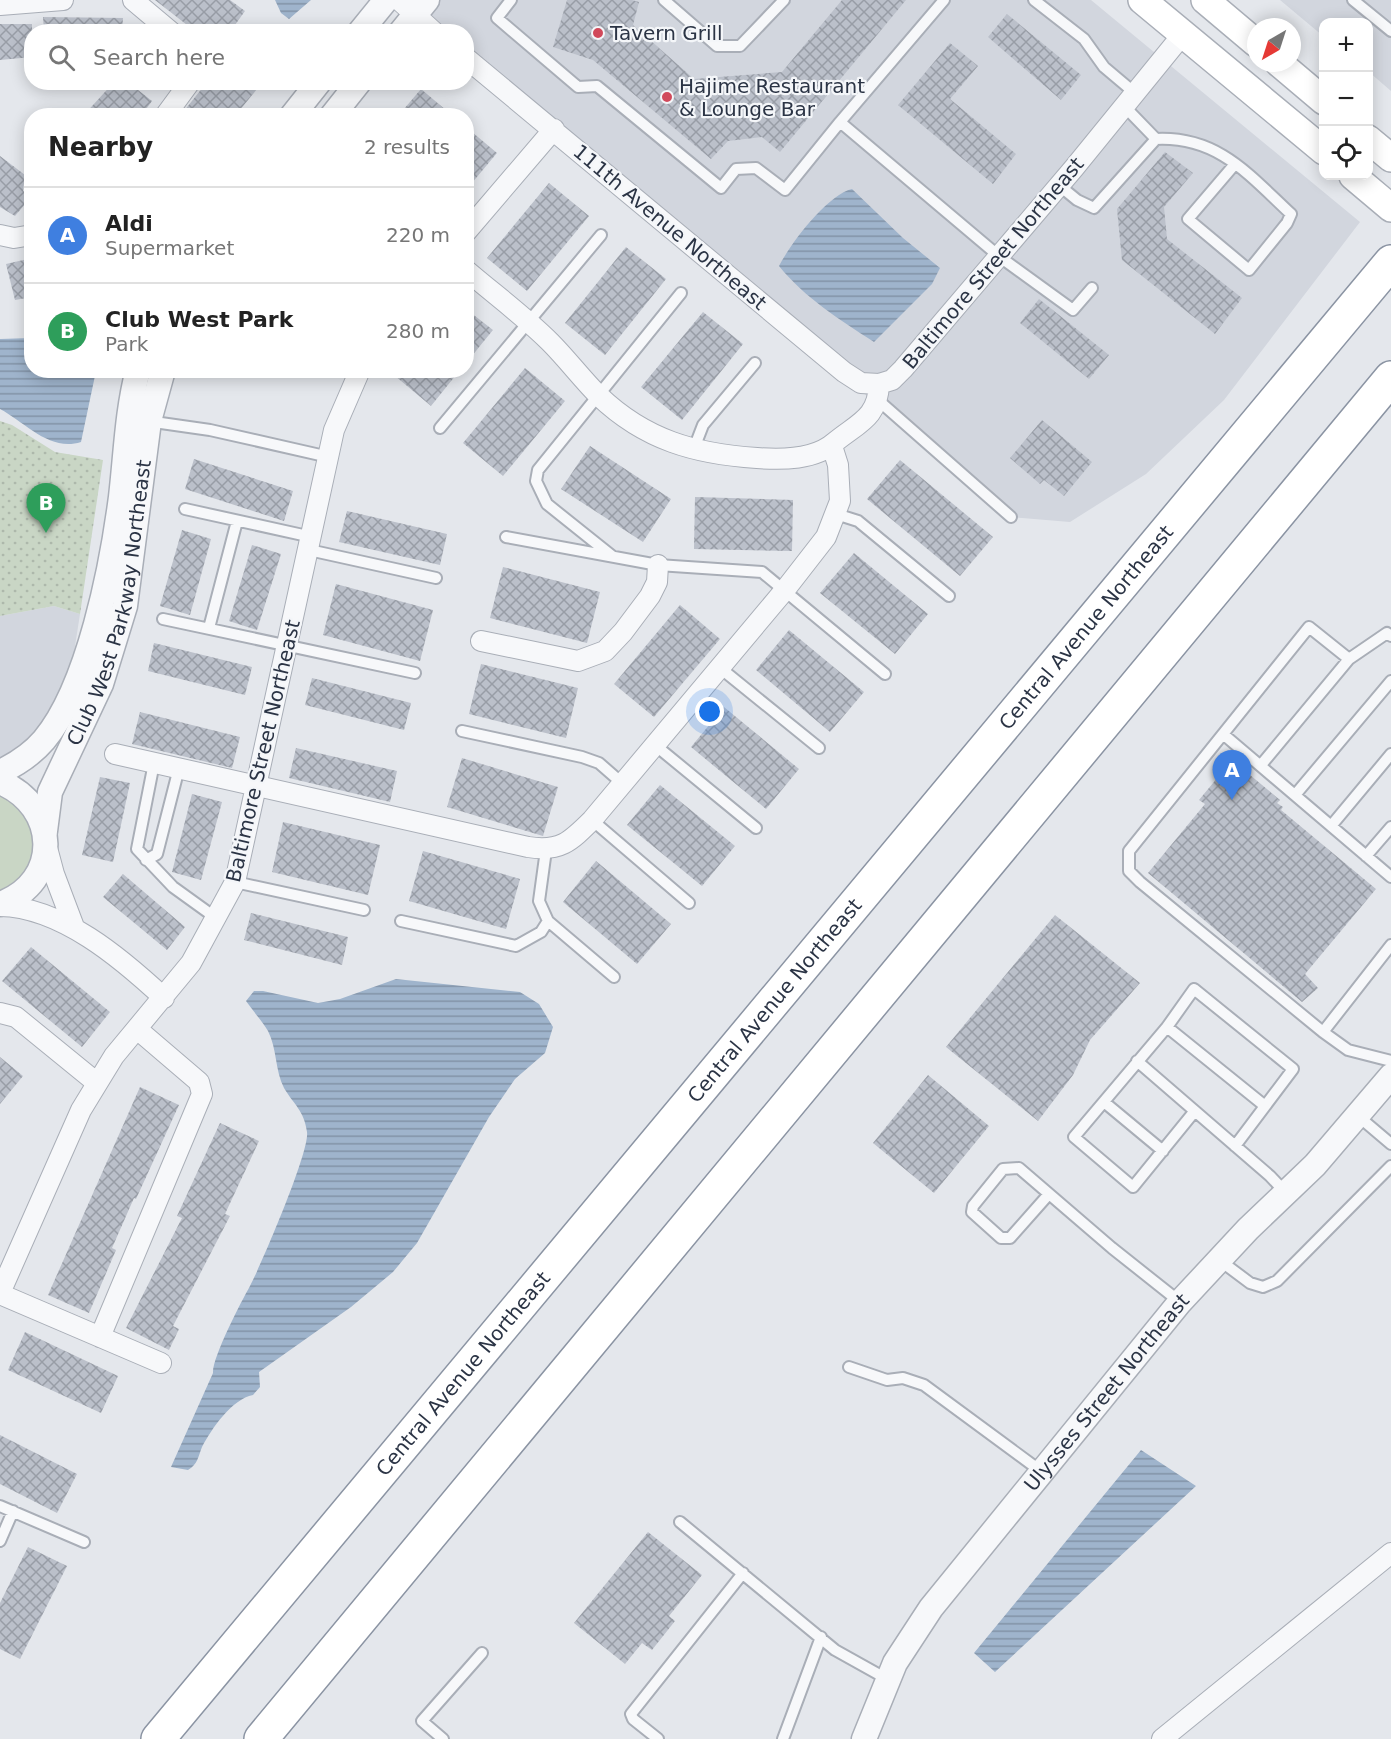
<!DOCTYPE html>
<meta charset="utf-8">
<style>
:root{--surface:#fff;--page:#f2f2f2;--text:#222;--muted:#767676;--line:#e0e0e0;--accent:#0f766e}
body{margin:0;font-family:"DejaVu Sans",sans-serif;background:var(--page);color:var(--text)}
.controls{position:absolute;right:18px;top:18px;display:grid;overflow:hidden;border-radius:12px;box-shadow:0 3px 15px #0003}
.controls button{width:54px;height:54px;display:grid;place-items:center;padding:0;border:0;border-bottom:2px solid var(--line);background:var(--surface);color:var(--text);font:30px sans-serif}
.compass{position:absolute;left:1247px;top:18px;width:54px;height:54px;border-radius:50%;background:var(--surface);box-shadow:0 3px 15px #0003;rotate:219deg}
.you{position:absolute;left:710px;top:712px;width:21px;height:21px;margin:-15px;border:4px solid #fff;border-radius:50%;background:#1a73e8;box-shadow:0 0 0 9px #1a73e833}
.badge{display:grid;place-items:center;width:39px;height:39px;border-radius:50%;background:var(--accent);color:#fff;font-size:20px;font-weight:700}
.pin{position:absolute;translate:-50% -50px;filter:drop-shadow(0 2px 3px #0008)}
.pin::after{content:'';position:absolute;top:32px;width:21px;height:18px;background:inherit;clip-path:polygon(0 0,100% 0,50% 100%)}
.list{margin:0;padding:0;list-style:none}
h2{display:flex;justify-content:space-between;align-items:center;height:78px;margin:0;padding:0 24px;font-size:26px}
h2 small{font-size:20px;font-weight:400;color:var(--muted)}
.list li{display:grid;grid-template-columns:39px 1fr auto;gap:18px;align-items:center;box-sizing:border-box;height:96px;padding:0 24px;border-top:2px solid var(--line)}
.list b{display:block;font-size:22px;white-space:nowrap}
.list p{margin:0;font-size:20px;white-space:nowrap;color:var(--muted)}
.list em{font-size:20px;font-style:normal;color:var(--muted)}
.icon{flex:none;width:33px;height:33px;fill:none;stroke:currentColor;stroke-width:2;stroke-linecap:round;stroke-linejoin:round}
.map{position:relative;flex:none;width:1391px;height:1739px;overflow:hidden}
.search{position:absolute;background:var(--surface);box-shadow:0 3px 15px #0003;left:24px;top:24px;width:450px;height:66px;display:flex;align-items:center;gap:15px;box-sizing:border-box;padding:0 21px;border-radius:24px;color:var(--muted);font-size:22px}
.panel{position:absolute;background:var(--surface);box-shadow:0 3px 15px #0003;left:24px;top:108px;width:450px;height:270px;border-radius:24px}
.map>svg:first-child{display:block}
.built{fill:#d2d6de}
.grass{fill:#c9d6c5}
.park{fill:url(#park-dots)}
.water{fill:url(#water-rules)}
.building{fill:url(#building-cross-hatch)}
.lines{fill:none;stroke-linecap:round;stroke-linejoin:round}
.service-casing{stroke:#a9aeb7;stroke-width:14}
.minor-casing{stroke:#a9aeb7;stroke-width:22}
.tertiary-casing{stroke:#a9aeb7;stroke-width:27}
.secondary-casing{stroke:#a9aeb7;stroke-width:30}
.trunk-casing{stroke:#8b94a3;stroke-width:36}
.service{stroke:#f7f8fa;stroke-width:10}
.minor{stroke:#f7f8fa;stroke-width:20}
.tertiary{stroke:#f7f8fa;stroke-width:24}
.secondary{stroke:#fff;stroke-width:27}
.trunk{stroke:#fff;stroke-width:33}
.poi-dot{fill:#d1495b;stroke:#f4f6f9;stroke-width:2}
.labels{text-anchor:middle;stroke-width:4.5;stroke-linejoin:round;paint-order:stroke}
.poi-label{font-size:20px;fill:#2b3445;stroke:#f4f6f9;text-anchor:start}
.street-label{font-size:20px;fill:#2b3445;stroke:#f4f6f9}
</style>
<div class="map">
<svg width="1391" height="1739" viewBox="0 0 1391 1739">
<defs>
<pattern id="park-dots" width="8" height="8" patternUnits="userSpaceOnUse" patternTransform="scale(1.5)"><rect width="8" height="8" fill="#c9d6c5"/><path d="M2 2h.1M6 6h.1" fill="none" stroke="#adb8ab" stroke-width="1.8" stroke-linecap="round"/></pattern>
<pattern id="water-rules" width="6" height="5" patternUnits="userSpaceOnUse" patternTransform="scale(1.5)"><rect width="6" height="5" fill="#9fb4cc"/><path d="M0 2.5h6" fill="none" stroke="#8293a7"/></pattern>
<pattern id="building-cross-hatch" width="8" height="8" patternUnits="userSpaceOnUse" patternTransform="scale(1.5)"><rect width="8" height="8" fill="#bbc0ca"/><path d="M0 0l8 8M0 8l8-8" fill="none" stroke="#989da6"/></pattern>
</defs>
<rect width="100%" height="100%" fill="#e4e7ec"/>
<path class="built" d="M 429,0 L 1091,0 L 1360,222 L 1224,400 L 1146,474 L 1070,522 L 1011,517 L 467,60 L 466,32 L 433,31 L 414,15 Z
M 1280,0 L 1391,0 L 1391,91 L 1369,72 L 1368,22 L 1324,22 L 1323,36 Z
M 54,606 L 80,614 L 73,659 L 39,735 L 0,767 L 0,616 Z"/>
<path class="grass" d="M 0,795 L 20,806 L 37,839 L 29,875 L 0,897 Z"/>
<path class="park" d="M 0,421 L 12,425 L 55,452 L 103,460 L 80,614 L 54,606 L 0,616 Z"/>
<path class="water" d="M 275,0 L 311,0 L 289,19 L 281,13 Z
M 852,189 L 903,238 L 940,268 L 932,284 L 874,342 C 840,320 805,298 779,266 C 791,243 827,195 852,189 Z
M 31,338 L 32,370 L 96,371 L 81,442 C 50,452 26,423 0,409 L 0,339 Z
M 396,979 L 520,992 L 539,1004 L 553,1027 L 545,1053 L 515,1079 L 489,1117 L 417,1243 L 393,1272 L 351,1307 L 259,1372 L 260,1387 L 253,1395 C 232,1399 212,1428 202,1447 C 198,1457 198,1464 188,1470 L 171,1467 L 213,1373 C 212,1358 241,1302 250,1286 C 261,1265 310,1151 307,1132 C 304,1110 294,1105 284,1088 C 275,1071 277,1048 268,1031 C 262,1021 253,1011 246,1001 L 254,991 L 263,991 L 318,1003 L 340,999 Z
M 1141,1450 L 1196,1486 L 995,1672 L 974,1653 Z"/>
<path class="building" d="M 155,0 L 230,0 L 245,11 L 230,32 L 196,32 Z
M 567,0 L 632,0 L 639,2 L 633,25 L 694,79 L 782,72 L 842,0 L 906,0 L 780,152 L 762,137 L 728,141 L 711,159 L 593,60 L 553,47 Z
M 1007,14 L 1081,75 L 1061,100 L 988,37 Z
M 43,17 L 123,18 L 122,32 L 44,32 Z
M 0,24 L 32,24 L 32,57 L 0,60 Z
M 950,43 L 978,66 L 950,99 L 1016,154 L 993,184 L 898,105 Z
M 114,82 L 128,82 L 152,101 L 141,116 L 83,116 Z
M 207,82 L 249,82 L 257,89 L 235,116 L 180,116 Z
M 421,89 L 453,116 L 398,116 Z
M 466,127 L 497,153 L 466,190 Z
M 1165,152 L 1193,173 L 1164,207 L 1167,239 L 1242,298 L 1215,334 L 1122,260 L 1117,209 Z
M 0,156 L 25,175 L 23,191 L 32,196 L 15,216 L 0,207 Z
M 549,183 L 589,216 L 527,291 L 487,258 Z
M 626,247 L 666,279 L 605,355 L 565,323 Z
M 32,258 L 32,297 L 15,300 L 6,264 Z
M 1039,299 L 1109,355 L 1089,379 L 1020,323 Z
M 466,309 L 493,330 L 466,363 Z
M 703,312 L 743,344 L 682,420 L 641,387 Z
M 525,368 L 565,401 L 503,476 L 463,443 Z
M 388,370 L 460,370 L 431,406 Z
M 1042,420 L 1092,462 L 1064,496 L 1044,480 L 1040,484 L 1010,458 Z
M 590,446 L 671,499 L 643,542 L 561,489 Z
M 194,459 L 293,491 L 284,521 L 185,489 Z
M 900,460 L 993,537 L 960,576 L 867,499 Z
M 695,497 L 793,500 L 792,551 L 694,549 Z
M 347,511 L 447,534 L 440,565 L 339,542 Z
M 182,530 L 211,539 L 190,615 L 160,606 Z
M 252,545 L 281,554 L 257,630 L 229,621 Z
M 854,553 L 928,614 L 895,654 L 820,593 Z
M 503,567 L 600,592 L 587,643 L 490,618 Z
M 336,584 L 433,610 L 420,661 L 323,635 Z
M 680,605 L 720,639 L 654,717 L 614,684 Z
M 789,630 L 864,692 L 830,732 L 756,670 Z
M 154,643 L 252,667 L 245,695 L 148,671 Z
M 481,664 L 578,688 L 566,738 L 469,714 Z
M 312,678 L 411,703 L 404,730 L 305,705 Z
M 724,707 L 799,769 L 766,809 L 691,747 Z
M 140,712 L 240,737 L 232,768 L 132,744 Z
M 296,748 L 397,771 L 390,802 L 289,778 Z
M 462,758 L 558,787 L 543,836 L 447,807 Z
M 1232,760 L 1280,800 L 1277,803 L 1283,807 L 1281,810 L 1376,889 L 1305,974 L 1318,988 L 1302,1002 L 1148,873 L 1205,804 L 1199,800 Z
M 100,777 L 130,783 L 113,862 L 82,855 Z
M 660,785 L 735,846 L 702,886 L 627,825 Z
M 192,794 L 222,802 L 201,880 L 172,872 Z
M 283,822 L 380,845 L 368,895 L 272,872 Z
M 423,851 L 520,879 L 506,929 L 409,901 Z
M 596,861 L 671,924 L 637,964 L 563,902 Z
M 123,874 L 185,927 L 167,950 L 103,897 Z
M 251,913 L 348,937 L 342,965 L 244,940 Z
M 1055,915 L 1140,983 L 1090,1040 L 1073,1075 L 1038,1121 L 946,1047 Z
M 31,947 L 110,1012 L 82,1047 L 2,981 Z
M 0,1057 L 23,1076 L 0,1104 Z
M 928,1075 L 989,1126 L 934,1193 L 873,1143 Z
M 140,1087 L 179,1105 L 136,1199 L 134,1198 L 112,1248 L 116,1250 L 89,1313 L 48,1295 Z
M 220,1123 L 259,1141 L 225,1214 L 230,1216 L 173,1326 L 179,1329 L 169,1350 L 126,1328 L 182,1218 L 177,1216 Z
M 25,1332 L 118,1376 L 101,1413 L 8,1370 Z
M 0,1435 L 77,1474 L 57,1513 L 0,1484 Z
M 648,1532 L 702,1575 L 669,1616 L 675,1621 L 652,1650 L 642,1643 L 625,1664 L 574,1623 Z
M 28,1547 L 67,1566 L 20,1659 L 0,1649 L 0,1603 Z"/>
<g class="lines">
<defs>
<path id="service" d="M 511,0 L 497,18 L 578,87 L 597,86 L 721,188 L 736,169 L 756,168 L 785,190 L 840,122
M 664,0 L 717,46 L 740,46 L 784,0
M 944,0 L 840,122 L 1000,257 L 1073,310 L 1092,288
M 1034,0 L 1084,39 L 1104,67 L 1136,94
M 1353,0 L 1391,31
M 1156,139 C 1218,136 1249,175 1291,214 L 1287,223 L 1249,270 L 1188,219 L 1235,164
M 1060,186 L 1077,200 L 1094,208 L 1156,139 L 1125,107
M 879,401 L 1011,517
M 147,421 L 210,430 L 329,457
M 440,428 L 601,235
M 693,451 L 703,425 L 755,363
M 185,509 L 312,537
M 836,514 L 858,521 L 949,596
M 506,537 L 658,565 L 762,572 L 885,674
M 309,550 L 436,578
M 612,556 L 547,504 L 536,481 L 538,470 L 681,293
M 163,619 L 415,673
M 209,628 L 237,521
M 1391,636 L 1387,633 L 1349,659 L 1309,627 L 1129,851 L 1129,871 L 1140,882 L 1323,1032 L 1348,1050 L 1391,1061
M 719,667 L 819,748
M 462,731 L 582,757 L 599,763 L 623,784
M 1223,734 L 1391,877
M 655,745 L 756,828
M 154,763 L 137,849 L 173,887 L 216,918
M 1261,765 L 1349,659
M 1295,795 L 1391,681
M 592,820 L 689,903
M 1331,826 L 1391,754
M 546,850 L 539,901 L 548,921 L 614,977
M 1366,856 L 1391,827
M 146,860 L 157,854 L 179,768
M 235,882 L 364,910
M 401,921 L 516,946 L 541,932 L 548,921
M 1167,1027 L 1265,1106
M 1323,1032 L 1391,945
M 1137,1061 L 1270,1176 L 1286,1193
M 1104,1102 L 1163,1151
M 1194,1112 L 1133,1187 L 1074,1137 L 1167,1027 L 1194,989 L 1293,1069 L 1235,1146
M 1358,1116 L 1391,1144
M 1049,1194 L 1010,1238 L 1001,1238 L 972,1212 L 973,1206 L 1003,1169 L 1019,1168 L 1112,1248 L 1180,1302
M 1218,1259 L 1250,1283 L 1263,1287 L 1277,1281 L 1391,1166
M 849,1367 L 887,1380 L 903,1378 L 924,1385 L 1042,1472
M 0,1506 L 84,1542
M 680,1522 L 835,1650 L 887,1679
M 0,1541 L 13,1511
M 443,1739 L 422,1721 L 482,1653
M 658,1739 L 633,1719 L 631,1714 L 743,1573
M 783,1739 L 821,1637"/>
<path id="minor" d="M 133,0 L 171,32
M 399,0 L 434,32
M 0,5 L 63,0
M 466,58 L 844,372 L 861,383 L 879,384
M 165,116 L 190,82
M 466,232 L 554,129
M 0,235 L 14,238 L 32,235
M 466,270 C 494,294 524,316 550,342 C 567,359 582,379 599,396 C 645,440 695,454 757,458 C 782,460 815,460 835,442 C 858,423 878,418 879,384 L 892,380 L 903,369 L 1074,168 L 1183,34
M 481,641 L 578,661 L 605,651 L 623,632 L 650,596 L 657,582 L 658,565
M 115,754 L 528,847 C 560,852 570,842 592,820 L 784,591 L 826,537 L 840,501 L 838,465 L 832,446
M 46,844 L 54,874 L 74,927
M 0,906 C 61,907 121,958 164,998
M 0,1013 L 16,1017 L 97,1083
M 0,1293 L 81,1110 L 114,1056 L 191,963 L 235,882 L 334,430 L 360,370
M 0,1294 L 161,1363
M 100,1337 L 202,1094 L 199,1082 L 137,1029
M 1162,1739 L 1391,1553"/>
<g id="tertiary">
<path d="M 360,32 L 386,0"/>
<path d="M 401,32 L 427,0"/>
<path d="M 292,116 L 319,82"/>
<path d="M 332,116 L 359,82"/>
<path d="M 0,772 C 17,764 32,754 44,740 C 89,686 112,566 121,497 C 126,454 127,412 138,370"/>
<path d="M 0,782 C 59,806 62,882 0,904"/>
<path id="s1" d="M 45,831 L 50,792 L 101,684 L 125,606 L 149,421 L 163,370"/>
<path id="s2" d="M 864,1739 L 895,1663 L 931,1608 L 1180,1302 L 1248,1229 L 1315,1165 L 1391,1076"/>
</g>
<path id="secondary" d="M 1142,0 L 1324,151
M 1205,0 L 1256,43
M 1279,63 L 1324,101
M 1368,139 L 1391,158
M 1353,176 L 1391,208"/>
<g id="trunk">
<path id="s3" d="M 158,1739 L 1391,262"/>
<path d="M 261,1739 L 1391,378"/>
</g>
</defs>
<use href="#service" class="service-casing"/>
<use href="#minor" class="minor-casing"/>
<use href="#tertiary" class="tertiary-casing"/>
<use href="#secondary" class="secondary-casing"/>
<use href="#trunk" class="trunk-casing"/>
<use href="#service" class="service"/>
<use href="#minor" class="minor"/>
<use href="#tertiary" class="tertiary"/>
<use href="#secondary" class="secondary"/>
<use href="#trunk" class="trunk"/>
</g>
<g class="poi-dot">
<circle cx="598" cy="33" r="6"/>
<circle cx="667" cy="97" r="6"/>
</g>
<g class="labels">
<g class="poi-label">
<text x="610" y="40">Tavern Grill</text>
<text x="679" y="93">Hajime Restaurant<tspan x="679" dy="23">&amp; Lounge Bar</tspan></text>
</g>
<g class="street-label">
<text transform="translate(670 227) rotate(40)" y="7">111th Avenue Northeast</text>
<text transform="translate(993 263) rotate(-50)" y="7">Baltimore Street Northeast</text>
<text dy="7" stroke="none"><textPath href="#s1" startOffset="240">Club West Parkway Northeast</textPath></text>
<text dy="7" stroke="none"><textPath href="#s3" startOffset="1448">Central Avenue Northeast</textPath></text>
<text transform="translate(263 751) rotate(-77)" y="7">Baltimore Street Northeast</text>
<text dy="7" stroke="none"><textPath href="#s3" startOffset="962">Central Avenue Northeast</textPath></text>
<text dy="7" stroke="none"><textPath href="#s3" startOffset="476">Central Avenue Northeast</textPath></text>
<text dy="7" stroke="none"><textPath href="#s2" startOffset="426">Ulysses Street Northeast</textPath></text>
</g>
</g>
</svg>
<div class="controls">
<button>+</button>
<button>−</button>
<button><svg class="icon" aria-label="locate" viewBox="0 0 24 24"><circle cx="12" cy="12" r="6"/><path d="M12 2v4M12 18v4M2 12h4M18 12h4"/></svg></button>
</div>
<svg class="compass" viewBox="-18 -18 36 36"><path d="M0-13l5 13h-10z" fill="#e53935"/><path d="M0 13l5-13h-10z" fill="#767676"/></svg>
<div class="you"></div>
<div class="pin badge" style="left:1232px;top:800px;background:#3f7fe0">A</div>
<div class="pin badge" style="left:46px;top:533px;background:#2e9e5b">B</div>
<div class="search"><svg class="icon" aria-label="search" viewBox="0 0 24 24"><circle cx="10" cy="10" r="6"/><path d="M15 15l6 6"/></svg>Search here</div>
<section class="panel">
<h2>Nearby<small>2 results</small></h2>
<ul class="list">
<li><span class="badge" style="background:#3f7fe0">A</span><div><b>Aldi</b><p>Supermarket</p></div><em>220 m</em></li>
<li><span class="badge" style="background:#2e9e5b">B</span><div><b>Club West Park</b><p>Park</p></div><em>280 m</em></li>
</ul>
</section>
</div>
